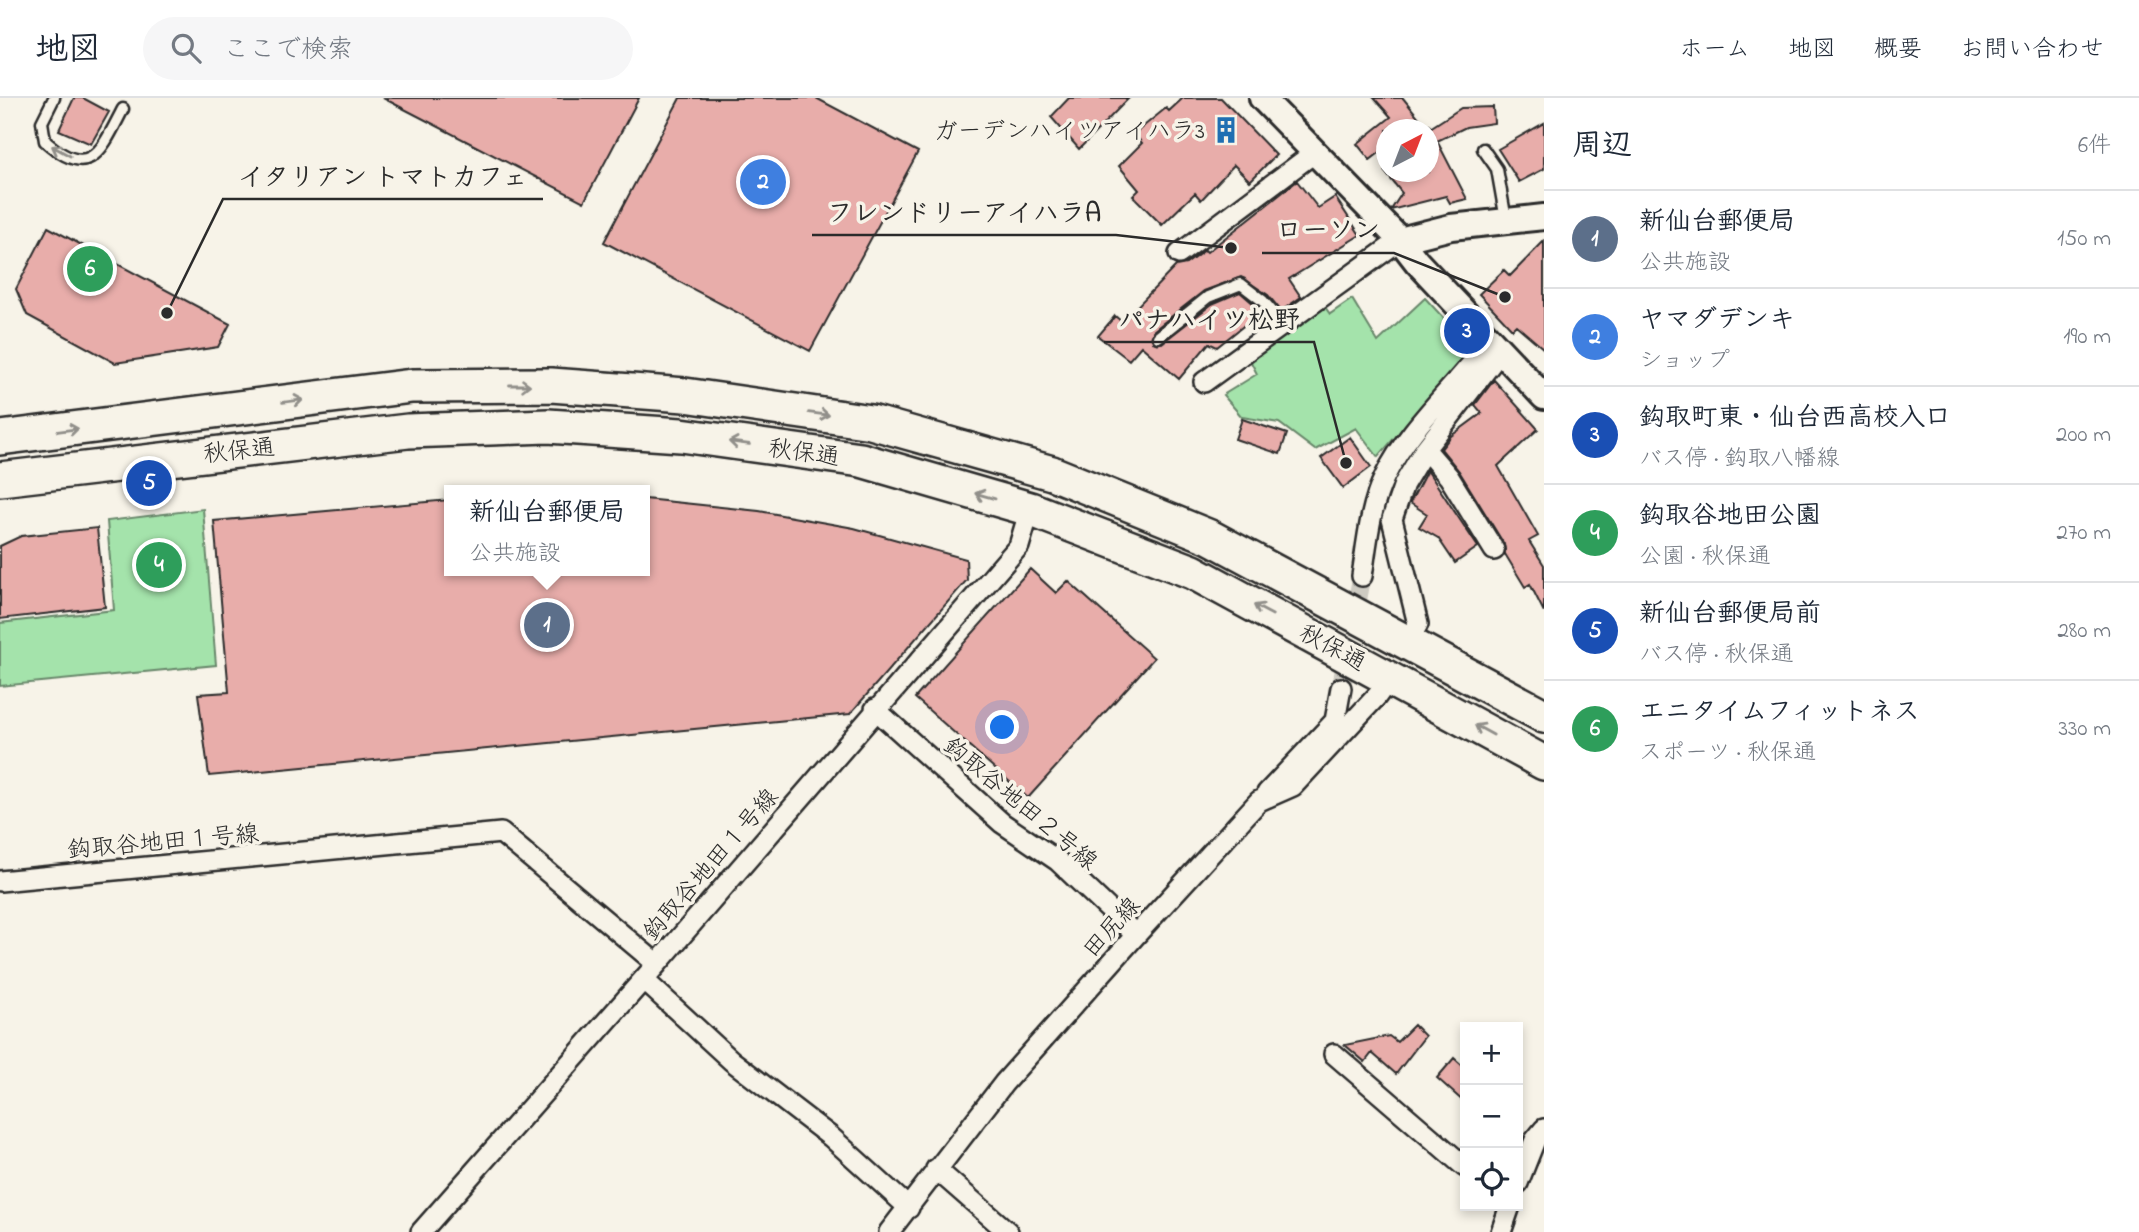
<!DOCTYPE html>
<html lang="ja">
<meta charset="utf-8">
<style>
:root{--surface:#fff;--page:#f6f6f7;--text:#1f2937;--muted:#747a83;--line:#e0e1e3;--accent:#2563eb}
body{margin:0;font-family:"Indie Flower","Klee One",sans-serif;background:var(--page);color:var(--text)}
.controls{position:absolute;right:21px;bottom:21px;display:grid;overflow:hidden;border-radius:0px;box-shadow:0 4px 10px #0003}
.controls button{width:63px;height:63px;display:grid;place-items:center;padding:0;border:0;border-bottom:2px solid var(--line);background:var(--surface);color:var(--text);font:35px sans-serif}
.compass{position:absolute;left:1376px;top:21px;width:63px;height:63px;border-radius:50%;background:var(--surface);box-shadow:0 4px 10px #0003;rotate:42deg}
.you{position:absolute;left:1003px;top:630px;width:24px;height:24px;margin:-18px;border:5px solid #fff;border-radius:50%;background:#1a73e8;box-shadow:0 0 0 10px #1a73e833}
.badge{display:grid;place-items:center;width:46px;height:46px;border-radius:50%;background:var(--accent);color:#fff;font-size:23px;font-weight:700}
.pin{position:absolute;translate:-50% -50%;border:4px solid #fff;box-shadow:0 2px 7px #0006}
.popup{position:absolute;left:444px;top:387px;width:206px;height:91px;box-sizing:border-box;display:grid;place-content:center;border-radius:0px;background:var(--surface);filter:drop-shadow(0 2px 5px #0005);font-size:23px;white-space:nowrap;color:var(--muted)}
.popup b{font-size:26px;color:var(--text)}
.popup::after{content:'';position:absolute;left:50%;top:100%;margin-left:-14px;border:14px solid transparent;border-top-color:var(--surface)}
.list{margin:0;padding:0;list-style:none}
h2{display:flex;justify-content:space-between;align-items:center;height:91px;margin:0;padding:0 28px;font-size:30px}
h2 small{font-size:23px;font-weight:400;color:var(--muted)}
.list li{display:grid;grid-template-columns:46px 1fr auto;gap:21px;align-items:center;box-sizing:border-box;height:98px;padding:0 28px;border-top:2px solid var(--line)}
.list b{display:block;font-size:26px;white-space:nowrap}
.list p{margin:0;font-size:23px;white-space:nowrap;color:var(--muted)}
.list em{font-size:23px;font-style:normal;color:var(--muted)}
.icon{flex:none;width:38px;height:38px;fill:none;stroke:currentColor;stroke-width:2;stroke-linecap:round;stroke-linejoin:round}
.map{position:relative;flex:none;width:1544px;height:1134px;overflow:hidden}
header{display:flex;align-items:center;gap:42px;box-sizing:border-box;height:98px;padding:0 35px;background:var(--surface);border-bottom:2px solid var(--line)}
header strong{font-size:33px}
nav{display:flex;gap:38px;margin-inline-start:auto;font-size:24px}
.search{width:490px;height:63px;background:var(--page);display:flex;align-items:center;gap:18px;box-sizing:border-box;padding:0 24px;border-radius:38px;color:var(--muted);font-size:26px}
main{display:flex}
aside{flex:1;background:var(--surface)}
.map>svg:first-child{display:block}
.green{fill:#a4e3ab;stroke:#68876b;stroke-width:2}
.building{fill:#e8adaa;stroke:#2b2b2b;stroke-width:2}
.lines{fill:none;stroke-linecap:round;stroke-linejoin:round}
.minor-tunnel{stroke:#cecbc2;stroke-width:19;stroke-dasharray:19 10;stroke-linecap:butt}
.service-casing{stroke:#2b2b2b;stroke-width:15}
.minor-casing{stroke:#2b2b2b;stroke-width:24}
.tertiary-casing{stroke:#2b2b2b;stroke-width:30}
.trunk-casing{stroke:#2b2b2b;stroke-width:38}
.service{stroke:#f7f3e8;stroke-width:10}
.minor{stroke:#f7f3e8;stroke-width:19}
.tertiary{stroke:#f7f3e8;stroke-width:24}
.trunk{stroke:#f7f3e8;stroke-width:33}
.oneway{stroke:#918f8a}
.labels{text-anchor:middle;stroke-width:7;stroke-linejoin:round;paint-order:stroke}
.poi-label{font-size:24px;fill:#2b2b2b;stroke:#f7f3e8;text-anchor:end}
.street-label{font-size:24px;fill:#2b2b2b;stroke:#f7f3e8}
.leader{fill:none;stroke:#2b2b2b;stroke-width:2.5}
.callout-dot{fill:#2b2b2b;stroke:#f7f3e8;stroke-width:2.5}
.callout-label{font-size:26px;text-anchor:middle;font-weight:bold;fill:#2b2b2b;stroke:#f7f3e8;stroke-width:7;stroke-linejoin:round;paint-order:stroke}
</style>
<header>
<strong>地図</strong>
<div class="search"><svg class="icon" aria-label="search" viewBox="0 0 24 24"><circle cx="10" cy="10" r="6"/><path d="M15 15l6 6"/></svg>ここで検索</div>
<nav><a>ホーム</a><a>地図</a><a>概要</a><a>お問い合わせ</a></nav>
</header>
<main>
<div class="map">
<svg width="1544" height="1134" viewBox="0 0 1544 1134">
<rect width="100%" height="100%" fill="#f7f3e8"/>
<filter id="ink" filterUnits="userSpaceOnUse"><feTurbulence type="fractalNoise" baseFrequency=".0143" numOctaves="2"/><feDisplacementMap in="SourceGraphic" scale="14" xChannelSelector="R" yChannelSelector="G"/><feConvolveMatrix kernelMatrix="1 2 1 2 8 2 1 2 1" color-interpolation-filters="sRGB"/></filter>
<g filter="url(#ink)">
<path class="green" d="M 1425,200 L 1472,251 L 1378,359 L 1356,330 L 1315,352 L 1279,325 L 1242,319 L 1223,297 L 1257,276 L 1249,260 L 1325,209 L 1330,216 L 1352,201 L 1378,244 Z
M 203,411 L 216,567 L 0,588 L 0,525 L 114,512 L 107,423 Z"/>
<path class="building" d="M 74,0 L 83,0 L 109,14 L 91,46 L 59,32 Z
M 383,0 L 639,0 L 584,104 Z
M 680,0 L 816,0 L 918,54 L 810,253 L 604,144 Z
M 1069,0 L 1129,0 L 1079,51 L 1051,19 Z
M 1183,0 L 1221,0 L 1276,57 L 1250,83 L 1234,67 L 1201,102 L 1195,95 L 1162,127 L 1133,98 L 1139,92 L 1119,68 L 1142,45 L 1134,36 L 1166,10 L 1169,13 Z
M 1374,0 L 1403,0 L 1428,31 L 1429,26 L 1430,30 L 1461,10 L 1493,9 L 1494,25 L 1466,29 L 1437,43 L 1467,101 L 1450,105 L 1446,98 L 1391,112 L 1402,95 L 1385,74 L 1429,74 L 1429,32 L 1387,32 L 1387,49 L 1370,62 L 1357,46 L 1391,19 Z
M 1544,25 L 1544,71 L 1519,84 L 1498,51 Z
M 1297,83 L 1318,110 L 1335,99 L 1360,137 L 1289,181 L 1301,199 L 1281,213 L 1268,197 L 1241,179 L 1204,193 L 1153,233 L 1153,244 L 1162,245 L 1212,206 L 1240,194 L 1262,213 L 1217,249 L 1209,245 L 1179,281 L 1141,248 L 1129,262 L 1098,238 L 1115,218 L 1122,224 L 1176,168 L 1186,166 L 1205,152 L 1207,154 Z
M 48,129 L 230,226 L 218,249 L 115,265 L 27,217 L 16,191 Z
M 1544,143 L 1544,251 L 1516,227 L 1512,231 L 1479,196 L 1504,172 L 1510,178 Z
M 1494,282 L 1538,331 L 1498,368 L 1538,438 L 1529,443 L 1544,467 L 1544,514 L 1530,486 L 1525,489 L 1505,456 L 1504,446 L 1459,373 L 1441,351 L 1451,338 L 1482,315 L 1475,307 Z
M 1242,321 L 1287,336 L 1280,356 L 1235,341 Z
M 1350,339 L 1371,369 L 1343,390 L 1321,360 Z
M 1427,372 L 1478,449 L 1455,465 L 1438,440 L 1419,429 L 1427,416 L 1410,405 Z
M 645,401 L 759,413 L 854,430 L 966,461 L 967,482 L 850,616 L 209,678 L 198,596 L 229,594 L 214,423 L 449,402 L 449,473 L 645,473 Z
M 97,430 L 105,509 L 0,521 L 0,448 L 21,438 Z
M 1030,471 L 1056,495 L 1068,483 L 1154,560 L 1028,700 L 915,600 Z
M 1414,927 L 1425,938 L 1396,976 L 1372,955 L 1365,964 L 1345,947 L 1389,938 L 1397,944 Z
M 1454,960 L 1465,970 L 1465,1005 L 1437,980 Z"/>
<g class="lines">
<path class="minor-tunnel" d="M 1341,590 L 1362,478"/>
<defs>
<path id="service" d="M 54,0 L 42,24 L 45,43 C 91,84 102,51 123,11
M 1483,51 L 1497,71 L 1506,122
M 1158,239 L 1208,199 L 1241,186 L 1263,203 L 1283,226"/>
<path id="minor" d="M 1179,156 L 1314,55
M 1204,284 L 1400,142
M 1425,351 L 1449,379 L 1494,452
M 1362,478 C 1367,445 1370,408 1385,378 C 1410,327 1458,287 1491,241
M 1408,544 L 1418,526 L 1392,421 L 1404,386 L 1425,351 L 1501,253
M 875,611 L 1002,725 L 1058,763 L 1136,837
M 1267,695 L 1335,623 L 1341,590
M 0,783 L 501,735 L 657,866 L 1019,448 L 1030,411
M 644,882 L 732,963 L 831,1039 L 909,1110
M 1334,956 L 1465,1069
M 936,1071 L 1008,1134
M 1518,1085 L 1535,1042 L 1544,1031
M 421,1134 L 657,866
M 889,1134 L 1004,985 L 1136,837 L 1259,703 L 1293,688 L 1377,598 L 1390,580
M 1501,1134 L 1510,1108"/>
<path id="tertiary" d="M 1262,0 L 1400,142 L 1417,164 L 1544,299
M 1400,142 L 1451,129 L 1544,119"/>
<path id="trunk" d="M 0,340 L 412,288 L 551,287 L 685,297 L 871,324 L 1052,375 L 1210,439 L 1544,618
M 0,381 L 408,333 L 548,328 L 681,337 L 861,362 L 1030,411 L 1193,474 L 1544,665"/>
</defs>
<use href="#service" class="service-casing"/>
<use href="#minor" class="minor-casing"/>
<use href="#tertiary" class="tertiary-casing"/>
<use href="#trunk" class="trunk-casing"/>
<use href="#service" class="service"/>
<use href="#minor" class="minor"/>
<use href="#tertiary" class="tertiary"/>
<use href="#trunk" class="trunk"/>
</g>
<defs><path id="oneway-shaft" d="M-6 0H5M1.5-3L5.5 0L1.5 3" fill="none" stroke-width="1.6" stroke-linecap="round" stroke-linejoin="round" transform="scale(1.75)"/></defs>
<g class="oneway">
<use href="#oneway-shaft" transform="translate(61 53) rotate(-151)"/>
<use href="#oneway-shaft" transform="translate(520 287)"/>
<use href="#oneway-shaft" transform="translate(293 303) rotate(-7)"/>
<use href="#oneway-shaft" transform="translate(819 316) rotate(8)"/>
<use href="#oneway-shaft" transform="translate(68 332) rotate(-7)"/>
<use href="#oneway-shaft" transform="translate(739 345) rotate(-172)"/>
<use href="#oneway-shaft" transform="translate(985 398) rotate(-164)"/>
<use href="#oneway-shaft" transform="translate(1263 512) rotate(-152)"/>
<use href="#oneway-shaft" transform="translate(1484 632) rotate(-151)"/>
</g>
</g>
<defs>
<symbol id="building-bare" viewBox="-9 -9 18 18"><path d="M-4-6H4V6H1V3H-1V6H-4ZM-2.5-4.3h1.7v1.8h-1.7ZM.8-4.3h1.7v1.8H.8ZM-2.5-1h1.7V.8h-1.7ZM.8-1h1.7V.8H.8Z" fill="#1f6fb2" stroke="#f7f3e8" stroke-width="2.5" paint-order="stroke"/></symbol>
</defs>
<g fill-rule="evenodd">
<use href="#building-bare" x="1207" y="13" width="38" height="38"/>
</g>
<g class="labels">
<g class="poi-label">
<text x="1205" y="40">ガーデンハイツアイハラ3</text>
</g>
<g class="street-label">
<text transform="translate(239 352) rotate(-6)" y="8">秋保通</text>
<text transform="translate(804 354) rotate(8)" y="8">秋保通</text>
<text transform="translate(1333 549) rotate(28)" y="8">秋保通</text>
<text transform="translate(1021 705) rotate(40)" y="8">鈎取谷地田２号線</text>
<text transform="translate(163 743) rotate(-5)" y="8">鈎取谷地田１号線</text>
<text transform="translate(710 766) rotate(-49)" y="8">鈎取谷地田１号線</text>
<text transform="translate(1111 829) rotate(-48)" y="8">田尻線</text>
</g>
</g>
<path class="leader" d="M167 215L223 101H543M1231 150L1116 137H812M1505 199L1394 155H1262M1346 365L1314 244H1104"/>
<g class="callout-dot">
<circle cx="167" cy="215" r="7"/>
<circle cx="1231" cy="150" r="7"/>
<circle cx="1505" cy="199" r="7"/>
<circle cx="1346" cy="365" r="7"/>
</g>
<g class="callout-label">
<text x="383" y="87">イタリアン トマトカフェ</text>
<text x="964" y="123">フレンドリーアイハラA</text>
<text x="1328" y="140">ローソン</text>
<text x="1209" y="230">パナハイツ松野</text>
</g>
</svg>
<div class="controls">
<button>+</button>
<button>−</button>
<button><svg class="icon" aria-label="locate" viewBox="0 0 24 24"><circle cx="12" cy="12" r="6"/><path d="M12 2v4M12 18v4M2 12h4M18 12h4"/></svg></button>
</div>
<svg class="compass" viewBox="-18 -18 36 36"><path d="M0-13l5 13h-10z" fill="#e53935"/><path d="M0 13l5-13h-10z" fill="#747a83"/></svg>
<div class="you"></div>
<div class="pin badge" style="left:547px;top:527px;background:#5c6f8a">1</div>
<div class="popup"><b>新仙台郵便局</b>公共施設</div>
<div class="pin badge" style="left:763px;top:84px;background:#3f7fe0">2</div>
<div class="pin badge" style="left:1467px;top:233px;background:#1a4fb4">3</div>
<div class="pin badge" style="left:159px;top:467px;background:#2e9e5b">4</div>
<div class="pin badge" style="left:149px;top:385px;background:#1a4fb4">5</div>
<div class="pin badge" style="left:90px;top:171px;background:#2e9e5b">6</div>
</div>
<aside>
<h2>周辺<small>6件</small></h2>
<ul class="list">
<li><span class="badge" style="background:#5c6f8a">1</span><div><b>新仙台郵便局</b><p>公共施設</p></div><em>150 m</em></li>
<li><span class="badge" style="background:#3f7fe0">2</span><div><b>ヤマダデンキ</b><p>ショップ</p></div><em>190 m</em></li>
<li><span class="badge" style="background:#1a4fb4">3</span><div><b>鈎取町東・仙台西高校入口</b><p>バス停 · 鈎取八幡線</p></div><em>200 m</em></li>
<li><span class="badge" style="background:#2e9e5b">4</span><div><b>鈎取谷地田公園</b><p>公園 · 秋保通</p></div><em>270 m</em></li>
<li><span class="badge" style="background:#1a4fb4">5</span><div><b>新仙台郵便局前</b><p>バス停 · 秋保通</p></div><em>280 m</em></li>
<li><span class="badge" style="background:#2e9e5b">6</span><div><b>エニタイムフィットネス</b><p>スポーツ · 秋保通</p></div><em>330 m</em></li>
</ul>
</aside>
</main>
